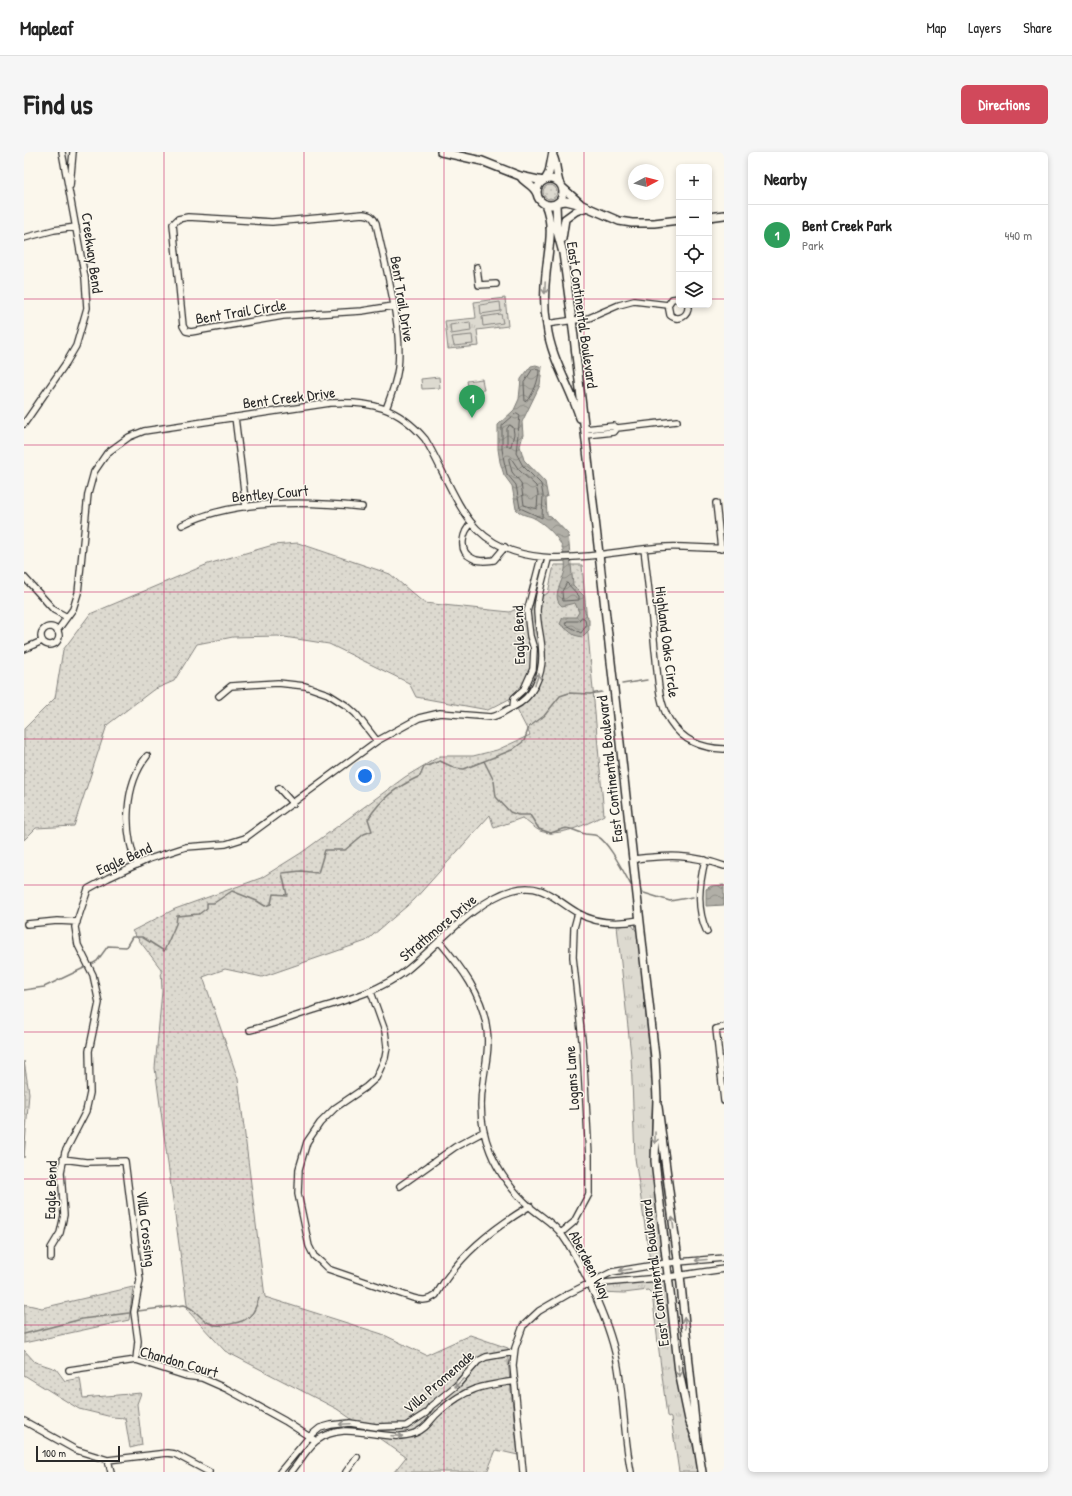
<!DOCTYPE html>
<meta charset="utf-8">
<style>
:root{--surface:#fff;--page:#f6f6f6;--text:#222;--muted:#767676;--line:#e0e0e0;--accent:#d1495b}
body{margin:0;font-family:"Patrick Hand",sans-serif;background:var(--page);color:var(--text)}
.controls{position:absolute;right:12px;top:12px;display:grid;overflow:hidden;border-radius:6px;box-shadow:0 2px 6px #0003}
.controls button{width:36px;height:36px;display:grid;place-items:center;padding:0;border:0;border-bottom:1px solid var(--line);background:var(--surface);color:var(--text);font:20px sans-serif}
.compass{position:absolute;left:604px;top:12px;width:36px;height:36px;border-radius:50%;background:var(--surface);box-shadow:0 2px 6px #0003;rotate:83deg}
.scale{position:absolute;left:12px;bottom:10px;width:84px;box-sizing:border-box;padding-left:4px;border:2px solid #2b2b2b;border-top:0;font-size:11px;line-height:14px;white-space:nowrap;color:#2b2b2b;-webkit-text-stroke:3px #fbf7ec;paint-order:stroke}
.you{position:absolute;left:341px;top:624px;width:14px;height:14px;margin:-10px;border:3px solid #fff;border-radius:50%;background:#1a73e8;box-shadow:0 0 0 6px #1a73e833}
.badge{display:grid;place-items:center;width:26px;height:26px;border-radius:50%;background:var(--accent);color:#fff;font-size:13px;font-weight:700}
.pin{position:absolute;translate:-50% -33px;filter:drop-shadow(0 1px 2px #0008)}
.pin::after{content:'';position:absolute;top:21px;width:14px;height:12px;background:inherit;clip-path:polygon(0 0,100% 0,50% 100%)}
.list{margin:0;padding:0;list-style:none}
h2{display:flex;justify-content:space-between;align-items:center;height:52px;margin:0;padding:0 16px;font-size:17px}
h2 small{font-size:13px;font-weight:400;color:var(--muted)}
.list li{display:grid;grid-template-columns:26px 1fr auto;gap:12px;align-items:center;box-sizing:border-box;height:60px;padding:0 16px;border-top:1px solid var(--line)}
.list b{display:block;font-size:15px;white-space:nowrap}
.list p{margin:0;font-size:13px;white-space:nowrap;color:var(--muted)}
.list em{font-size:13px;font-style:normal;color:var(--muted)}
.icon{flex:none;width:22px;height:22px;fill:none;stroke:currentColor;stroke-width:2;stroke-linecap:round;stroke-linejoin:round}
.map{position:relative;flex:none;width:700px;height:1320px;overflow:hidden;border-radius:6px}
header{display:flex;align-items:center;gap:24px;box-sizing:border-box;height:56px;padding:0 20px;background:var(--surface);border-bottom:1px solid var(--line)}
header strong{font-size:19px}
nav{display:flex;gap:22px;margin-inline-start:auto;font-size:14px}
.intro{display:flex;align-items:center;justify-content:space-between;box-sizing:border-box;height:96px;padding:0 24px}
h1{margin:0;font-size:28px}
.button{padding:10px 18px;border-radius:6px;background:var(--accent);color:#fff;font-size:14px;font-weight:700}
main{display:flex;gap:24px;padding:0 24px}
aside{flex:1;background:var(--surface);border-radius:6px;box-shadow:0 2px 6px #0003}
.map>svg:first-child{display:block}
.grass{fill:url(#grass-dots);stroke:#84827e}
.park{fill:url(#park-tufts);stroke:#84827e}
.garden{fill:#dddad0;stroke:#84827e}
.water{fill:url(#water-waves);stroke:#7b7a75}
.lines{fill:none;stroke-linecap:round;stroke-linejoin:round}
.shore{stroke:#61605d;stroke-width:1}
.stream{stroke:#7b7a75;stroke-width:1.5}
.minor-casing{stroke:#2b2b2b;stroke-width:8}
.major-casing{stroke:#2b2b2b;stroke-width:10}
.minor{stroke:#fbf7ec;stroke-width:5.5}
.major{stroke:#fbf7ec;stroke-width:7}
.oneway{stroke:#93918c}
.grid{fill:none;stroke:#c2185b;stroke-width:1;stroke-opacity:0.55}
.labels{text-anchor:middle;stroke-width:3;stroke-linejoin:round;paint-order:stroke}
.street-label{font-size:15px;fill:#2b2b2b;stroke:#fbf7ec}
</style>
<header>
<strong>Mapleaf</strong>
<nav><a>Map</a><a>Layers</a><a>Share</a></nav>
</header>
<div class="intro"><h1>Find us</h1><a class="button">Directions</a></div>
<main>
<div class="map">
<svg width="700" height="1320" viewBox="0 0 700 1320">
<defs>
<pattern id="grass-dots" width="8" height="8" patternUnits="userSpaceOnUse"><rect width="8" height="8" fill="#dddad0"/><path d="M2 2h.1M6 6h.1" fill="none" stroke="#bebbb3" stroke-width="1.8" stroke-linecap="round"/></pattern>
<pattern id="park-tufts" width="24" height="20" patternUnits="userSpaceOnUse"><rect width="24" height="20" fill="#dddad0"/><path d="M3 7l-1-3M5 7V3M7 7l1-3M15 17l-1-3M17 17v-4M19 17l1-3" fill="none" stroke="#bebbb3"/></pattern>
<pattern id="water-waves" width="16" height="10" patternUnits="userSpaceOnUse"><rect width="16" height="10" fill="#b1afa7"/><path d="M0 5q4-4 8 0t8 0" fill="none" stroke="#908f88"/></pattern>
</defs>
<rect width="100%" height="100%" fill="#fbf7ec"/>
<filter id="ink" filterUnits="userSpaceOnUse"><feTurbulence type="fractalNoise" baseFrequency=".025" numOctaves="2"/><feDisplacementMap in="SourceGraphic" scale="8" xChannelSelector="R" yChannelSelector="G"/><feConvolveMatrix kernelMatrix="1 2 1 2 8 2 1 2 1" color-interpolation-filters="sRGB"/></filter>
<g filter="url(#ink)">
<path class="grass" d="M519 40a7 7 0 1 1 14 0a7 7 0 1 1-14 0Z
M 274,391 L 366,422 L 400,451 L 486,460 L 524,441 L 530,413 L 558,413 L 580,663 C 564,672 534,686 516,679 C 510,676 504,670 498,666 L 470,676 L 466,663 L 390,748 L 342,789 L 238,825 L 201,817 L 179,825 L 214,927 L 241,1145 L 358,1182 L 402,1203 L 446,1183 L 484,1196 L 484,1210 L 494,1303 L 472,1298 L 463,1320 L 370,1320 L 382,1305 L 313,1257 L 201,1199 L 164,1159 L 131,916 L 138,839 L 137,817 L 108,779 L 151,757 L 237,726 L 277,701 L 381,625 L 416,604 L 449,604 L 473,598 L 506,583 L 487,546 L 464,558 L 392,545 L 385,531 L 305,492 L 254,484 L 209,485 L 173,492 L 150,529 L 129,538 L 83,573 L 50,674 L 12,676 L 0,688 L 0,577 L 31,546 L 39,498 L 66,462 L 184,412 L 249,393 Z
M 0,909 L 5,941 L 0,1006 Z
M 109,1135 L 105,1168 L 0,1191 L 0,1152 L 18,1156 Z
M 0,1198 L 11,1210 L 32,1217 L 41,1229 L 56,1226 L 59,1246 L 117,1241 L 113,1252 L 118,1293 L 106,1296 L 101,1266 L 88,1265 L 55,1257 L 0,1223 Z"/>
<path class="park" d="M 481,146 L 484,174 L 453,178 L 455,194 L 424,197 L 421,169 L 452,166 L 450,150 Z
M 608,773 L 614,781 L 629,937 L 627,1000 L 638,1101 L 633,1108 L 626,1109 L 611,1006 L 607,903 L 593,774 Z
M 638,1127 L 642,1132 C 647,1178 653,1224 662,1269 C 666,1287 673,1303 675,1320 L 655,1320 L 647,1266 L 643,1264 L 628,1142 L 624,1138 L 600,1141 L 575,1140 L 573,1138 L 576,1133 Z"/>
<path class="garden" d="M 476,150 L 477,159 L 457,162 L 456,153 Z
M 477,162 L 479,171 L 459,174 L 458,165 Z
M 446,170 L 447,179 L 427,182 L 426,173 Z
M 448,183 L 449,192 L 430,194 L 428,185 Z
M 415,225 L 416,236 L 398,237 L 397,227 Z
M 458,227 L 460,238 L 445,240 L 443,229 Z"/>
<path class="water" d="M 512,213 L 518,215 L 516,233 L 498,270 L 499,283 L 496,294 L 500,308 L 521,330 L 524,346 L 522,346 L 523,363 L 527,364 L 544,382 L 549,433 L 560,444 L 560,457 L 565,468 L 565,478 L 558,485 L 550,483 L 536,472 L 539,465 L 552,465 L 555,460 L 551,451 L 538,454 C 526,445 540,428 541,417 C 542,411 540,402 538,395 C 534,384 519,370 508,365 C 502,363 497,363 492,357 L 488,334 L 480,323 L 476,310 L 474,297 L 474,273 L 490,258 L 495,247 L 497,227 L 507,214 Z
M 700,733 L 700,753 L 682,754 L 682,737 L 687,734 Z"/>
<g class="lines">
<path class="shore" d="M 509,217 L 515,218 C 515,227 509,245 501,250 L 500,231 Z
M 493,261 L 496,263 L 492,301 L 499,314 L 517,332 L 519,343 L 518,366 L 496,356 L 492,333 L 483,322 L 480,309 L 478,297 L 478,274 Z
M 486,273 L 489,275 L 490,282 L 487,294 L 485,295 L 483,294 L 483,277 Z
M 487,306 L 495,318 L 512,334 L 514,342 L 513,357 L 500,353 L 497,331 L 488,320 L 485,308 Z
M 543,431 L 555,444 L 555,448 L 539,449 L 538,440 Z
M 558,465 L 561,467 L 562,474 L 557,481 L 541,472 L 543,469 L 554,469 Z"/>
<path class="stream" d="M 598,532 L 623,528
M 460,609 L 470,629 L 472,645 L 486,660 L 494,663 L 506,663 L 515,677 L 527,681 C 549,673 540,676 561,682 C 565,683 570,682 573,684 C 585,690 600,721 607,733
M 620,741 L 646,749 L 669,745
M 66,813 L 73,809 L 84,794 L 102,795 L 108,785 L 118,785 L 140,799 L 152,772 L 153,764 L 175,762 L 183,756 L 183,751 L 190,751 L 208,739 L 233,749 L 241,754 L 247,752 L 249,742 L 263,743 L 258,721 L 277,719 L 294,721 L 301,698 L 321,698 L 340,682 L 348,679 L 344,667 C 358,645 373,635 396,624 L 400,615 L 416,609 L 431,616 L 440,617 L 488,598 L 500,589 L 505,575 L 520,564 L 536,544 L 545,541 L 566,542 L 578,540
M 0,838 L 20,835 L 62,815
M 114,1159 L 160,1153 C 171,1156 175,1166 185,1171 C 194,1176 221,1171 227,1163 C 231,1159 233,1152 235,1146
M 0,1182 L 58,1167 L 105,1161"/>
<defs>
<path id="minor" d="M 46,34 L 49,0
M 0,86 L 30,78 L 52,75
M 453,115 L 455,133 L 472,132
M 655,146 L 648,147 L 644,153 L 646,163 C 655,170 665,164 664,153
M 522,172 L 565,166 L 595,153 L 610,149 L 644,153
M 362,257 C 367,244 372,231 374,216 C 379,174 361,114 352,71 C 349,65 347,63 339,62 L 248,70 L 164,65 L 154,67 L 149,72 L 159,174 L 162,179 L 167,180 L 259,164 L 338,159 L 369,154
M 211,265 L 222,355
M 0,272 L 42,211 L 52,194 L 63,156 L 61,126 L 38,0
M 561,277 L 590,274 L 593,276
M 562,283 L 590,280 L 593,276 L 653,269
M 692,351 L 697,397
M 448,371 C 439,379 433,399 448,406 C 454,410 462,409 470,408 L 481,395
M 158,373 C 209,347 282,349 338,355
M 620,397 C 624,431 628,464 631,498 C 634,520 633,549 646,569 C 659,589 677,596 700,597
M 0,425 L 30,458 L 43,465
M17 484a9 9 0 1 1 18 0a9 9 0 1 1-18 0Z
M 33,479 L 49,457 L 54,441 L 64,342 L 70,320 L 83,301 L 105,285 L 120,279 L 306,251 C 347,249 374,255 401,287 C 417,313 433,357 453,377 C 502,426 581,398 642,395 C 662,394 681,397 700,396
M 0,497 L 18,489
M 195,544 L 207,534 L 254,531 L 281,534 L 304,542 L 323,554 L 332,562 L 353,589
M 489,555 L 490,546 L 500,537 L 509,517 L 510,497 L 506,484 L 503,460 L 517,406
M 255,636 L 269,652
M 610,707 C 645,703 666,702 700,714
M 681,708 C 675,733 672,757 683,780
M 113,713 C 99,680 100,633 123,604
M 3,772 L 33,769 L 53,770
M 415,789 C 437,815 459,843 463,878 C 466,896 461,914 459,931 C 455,955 457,977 466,999 C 474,1020 490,1041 506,1055 C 516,1064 531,1072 538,1083 C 561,1116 588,1176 594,1215 C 600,1250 600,1285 607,1320
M 347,840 L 361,879 L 363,895 L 361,906 L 352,926 L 342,935 L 311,956 L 296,971 L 283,990 L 275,1017 L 274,1042 L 285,1094 L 290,1104 L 297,1110 L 304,1117 L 389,1146 C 398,1149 404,1149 412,1143 C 434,1104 468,1077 506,1054
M 700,875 L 692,877 L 700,949
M 226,878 C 248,873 268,865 290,858 C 322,848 356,839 383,818 C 413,794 451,748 489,738 C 519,730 531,748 554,761 C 572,772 595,772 616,768
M 39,1007 L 62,1010 L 101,1009 L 116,1128 L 110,1160 L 114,1189 L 112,1208
M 376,1034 L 431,995 L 459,980
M 537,1081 L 550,1070 L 565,1042 L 565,1004 L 559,897 L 549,805 L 550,776 L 554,761
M 27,1106 L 27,1096 L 36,1081 L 40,1063 L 37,1020 L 41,1000 L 62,959 L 66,941 L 65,899 L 75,851 L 69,823 L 54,793 L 51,775 L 64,737 L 84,726 L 125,707 L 162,695 L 202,692 L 221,686 L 353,589 L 395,566 L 416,561 L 467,565 C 476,564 481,558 489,555 C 509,546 519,523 518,501 C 518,487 513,473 513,458 C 514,441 520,424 524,407
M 569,1132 L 645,1125 L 700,1117
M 45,1218 L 112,1208 L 162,1224 L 178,1226 L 203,1237 L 261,1269 L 292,1289
M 0,1269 L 52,1298 L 84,1308 L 143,1301 L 151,1302 L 185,1320
M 84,1308 L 87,1320
M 256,1320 L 285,1285 L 296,1276 L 307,1273 L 326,1271 L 352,1275 L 382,1274 L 402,1261 L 407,1254 L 433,1233 L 454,1209 L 462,1205 L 490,1200
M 267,1320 C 275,1311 283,1296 292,1289 C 324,1265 359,1293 391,1281 C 405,1275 406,1267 416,1259 C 442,1236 457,1234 491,1229
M 322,1320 L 333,1305
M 499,1320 L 489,1213 L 491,1196 L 499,1174 L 515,1159 L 546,1141 L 588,1120 L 643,1111 L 700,1106"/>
<path id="major" d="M 417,0 L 458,9 L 496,24 L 519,29
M 529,4 C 533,12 532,21 535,30
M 496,24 C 501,32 509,32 513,42
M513 40a13 13 0 1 1 26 0a13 13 0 1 1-26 0Z
M 521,28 L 525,21 L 529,0
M 539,36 L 558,53 L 595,69 L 608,71 L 630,71 L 655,68
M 535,50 L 542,49 L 558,53
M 521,52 C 531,76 524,97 522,122 C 520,139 520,157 523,174 C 527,207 546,234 556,266
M 532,52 L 533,79 L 539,101 L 548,168 L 575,402 L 631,905 L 633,947 L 631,1009 L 637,1061 L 655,1220 L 665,1268 L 673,1289
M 685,65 L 700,63
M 538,87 L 541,67 L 552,59 L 563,55
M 634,955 L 656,1123 L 673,1289 L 678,1320"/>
</defs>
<use href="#minor" class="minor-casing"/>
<use href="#major" class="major-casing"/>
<use href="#minor" class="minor"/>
<use href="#major" class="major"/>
</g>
<defs><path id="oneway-shaft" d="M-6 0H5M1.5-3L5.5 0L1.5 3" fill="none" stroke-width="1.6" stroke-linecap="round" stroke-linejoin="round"/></defs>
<g class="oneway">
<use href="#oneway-shaft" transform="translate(521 136) rotate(92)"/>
<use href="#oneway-shaft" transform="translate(513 527) rotate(-70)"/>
<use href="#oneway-shaft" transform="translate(631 986) rotate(90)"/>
<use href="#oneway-shaft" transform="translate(649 1071) rotate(-97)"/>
<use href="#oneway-shaft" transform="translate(677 1108) rotate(175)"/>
<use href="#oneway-shaft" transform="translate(601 1118) rotate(171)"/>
<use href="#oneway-shaft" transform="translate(661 1171) rotate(-96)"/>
<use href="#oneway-shaft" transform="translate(655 1219) rotate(81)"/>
<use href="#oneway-shaft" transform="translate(435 1231) rotate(135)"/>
<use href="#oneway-shaft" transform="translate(321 1272) rotate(177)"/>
<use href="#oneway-shaft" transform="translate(373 1284) rotate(2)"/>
</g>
</g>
<path class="grid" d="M 140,0 L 140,1320M 280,0 L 280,1320M 420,0 L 420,1320M 560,0 L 560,1320M 0,147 L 655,147M 685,147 L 700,147M 0,293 L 700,293M 0,440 L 700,440M 0,587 L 700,587M 0,733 L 700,733M 0,880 L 700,880M 0,1027 L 700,1027M 0,1173 L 700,1173"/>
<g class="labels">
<g class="street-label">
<text transform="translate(68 101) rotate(82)" y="5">Creekway Bend</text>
<text transform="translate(378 147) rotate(81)" y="5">Bent Trail Drive</text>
<text transform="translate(217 160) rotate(-9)" y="5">Bent Trail Circle</text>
<text transform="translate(558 163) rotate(82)" y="5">East Continental Boulevard</text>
<text transform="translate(265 246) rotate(-7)" y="5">Bent Creek Drive</text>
<text transform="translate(246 342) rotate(-5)" y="5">Bentley Court</text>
<text transform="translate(495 483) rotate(-92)" y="5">Eagle Bend</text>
<text transform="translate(643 490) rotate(83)" y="5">Highland Oaks Circle</text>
<text transform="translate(586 617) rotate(-96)" y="5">East Continental Boulevard</text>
<text transform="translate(100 707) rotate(-24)" y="5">Eagle Bend</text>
<text transform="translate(414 776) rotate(-40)" y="5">Strathmore Drive</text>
<text transform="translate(548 926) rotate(-94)" y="5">Logans Lane</text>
<text transform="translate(27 1038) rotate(-88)" y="5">Eagle Bend</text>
<text transform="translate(122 1077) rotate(83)" y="5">Villa Crossing</text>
<text transform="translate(566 1113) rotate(63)" y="5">Aberdeen Way</text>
<text transform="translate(631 1121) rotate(-97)" y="5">East Continental Boulevard</text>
<text transform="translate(155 1210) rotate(16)" y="5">Chandon Court</text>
<text transform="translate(415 1230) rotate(-41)" y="5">Villa Promenade</text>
</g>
</g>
</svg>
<div class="controls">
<button>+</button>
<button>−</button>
<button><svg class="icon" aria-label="locate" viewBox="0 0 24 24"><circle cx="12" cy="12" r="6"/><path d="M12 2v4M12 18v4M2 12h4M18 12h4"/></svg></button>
<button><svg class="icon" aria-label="layers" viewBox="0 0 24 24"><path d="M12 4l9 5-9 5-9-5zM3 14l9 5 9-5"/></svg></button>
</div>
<svg class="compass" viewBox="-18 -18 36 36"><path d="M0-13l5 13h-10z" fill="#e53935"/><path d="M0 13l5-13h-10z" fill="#767676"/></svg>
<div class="scale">100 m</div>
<div class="you"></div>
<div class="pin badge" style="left:448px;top:266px;background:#2e9e5b">1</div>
</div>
<aside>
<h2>Nearby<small></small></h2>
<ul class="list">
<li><span class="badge" style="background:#2e9e5b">1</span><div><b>Bent Creek Park</b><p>Park</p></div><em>440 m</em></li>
</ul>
</aside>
</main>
